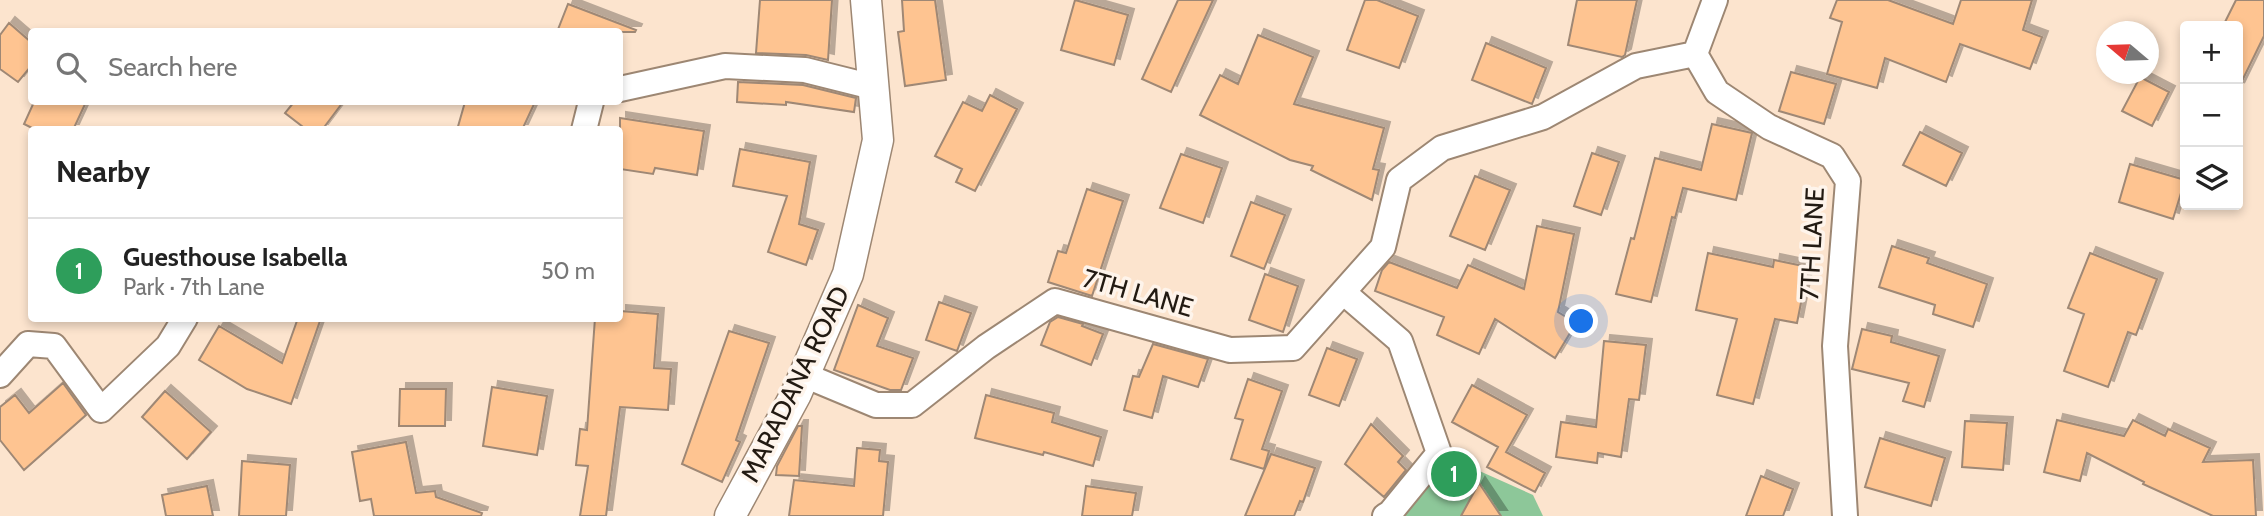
<!DOCTYPE html>
<meta charset="utf-8">
<style>
:root{--surface:#fff;--page:#f6f6f6;--text:#222;--muted:#767676;--line:#e0e0e0;--accent:#0b8043}
body{margin:0;font-family:Cabin,sans-serif;background:var(--page);color:var(--text)}
.controls{position:absolute;right:21px;top:21px;display:grid;overflow:hidden;border-radius:7px;box-shadow:0 4px 10px #0003}
.controls button{width:63px;height:63px;display:grid;place-items:center;padding:0;border:0;border-bottom:2px solid var(--line);background:var(--surface);color:var(--text);font:35px sans-serif}
.compass{position:absolute;left:2096px;top:21px;width:63px;height:63px;border-radius:50%;background:var(--surface);box-shadow:0 4px 10px #0003;rotate:289deg}
.you{position:absolute;left:1582px;top:322px;width:24px;height:24px;margin:-18px;border:5px solid #fff;border-radius:50%;background:#1a73e8;box-shadow:0 0 0 10px #1a73e833}
.badge{display:grid;place-items:center;width:46px;height:46px;border-radius:50%;background:var(--accent);color:#fff;font-size:23px;font-weight:700}
.pin{position:absolute;translate:-50% -50%;border:4px solid #fff;box-shadow:0 2px 7px #0006}
.list{margin:0;padding:0;list-style:none}
h2{display:flex;justify-content:space-between;align-items:center;height:91px;margin:0;padding:0 28px;font-size:30px}
h2 small{font-size:23px;font-weight:400;color:var(--muted)}
.list li{display:grid;grid-template-columns:46px 1fr auto;gap:21px;align-items:center;box-sizing:border-box;height:105px;padding:0 28px;border-top:2px solid var(--line)}
.list b{display:block;font-size:26px;white-space:nowrap}
.list p{margin:0;font-size:23px;white-space:nowrap;color:var(--muted)}
.list em{font-size:23px;font-style:normal;color:var(--muted)}
.icon{flex:none;width:38px;height:38px;fill:none;stroke:currentColor;stroke-width:2;stroke-linecap:round;stroke-linejoin:round}
.map{position:relative;flex:none;width:2264px;height:516px;overflow:hidden}
.search{position:absolute;background:var(--surface);box-shadow:0 4px 10px #0003;left:28px;top:28px;width:595px;height:77px;display:flex;align-items:center;gap:18px;box-sizing:border-box;padding:0 24px;border-radius:7px;color:var(--muted);font-size:26px}
.panel{position:absolute;background:var(--surface);box-shadow:0 4px 10px #0003;left:28px;top:126px;width:595px;height:196px;border-radius:7px}
.map>svg:first-child{display:block}
.green{fill:#8dc799}
.building{fill:#fec491;stroke:#9f8875;stroke-width:2;filter:url(#shadow)}
.lines{fill:none;stroke-linecap:round;stroke-linejoin:round}
.minor-casing{stroke:#9d8773;stroke-width:28}
.tertiary-casing{stroke:#9d8773;stroke-width:33}
.minor{stroke:#fff;stroke-width:24}
.tertiary{stroke:#fff;stroke-width:30}
.labels{text-anchor:middle;stroke-width:7;stroke-linejoin:round;paint-order:stroke}
.street-label{font-size:26px;fill:#221a12;stroke:#fef4eb}
</style>
<div class="map">
<svg width="2264" height="516" viewBox="0 0 2264 516">
<defs>
<filter id="shadow"><feDropShadow dx="6" dy="-6" stdDeviation="0" flood-color="#0004"/></filter>
</defs>
<rect width="100%" height="100%" fill="#fce4ce"/>
<path class="green" d="M 1439,453 L 1533,495 L 1543,516 L 1385,516 Z"/>
<path class="building" d="M 760,0 L 832,0 L 828,60 L 806,55 L 756,53 Z
M 902,0 L 935,0 L 946,80 L 905,86 L 898,32 L 904,31 Z
M 1075,0 L 1128,15 L 1114,65 L 1061,50 Z
M 1178,0 L 1213,0 L 1171,92 L 1142,79 Z
M 1365,0 L 1377,0 L 1418,16 L 1399,68 L 1347,50 Z
M 1577,0 L 1637,0 L 1625,55 L 1622,57 L 1568,45 Z
M 1837,0 L 1888,0 L 1953,24 L 1961,0 L 2032,0 L 2023,30 L 2042,37 L 2030,69 L 1960,44 L 1946,82 L 1885,58 L 1877,88 L 1827,74 L 1842,22 L 1830,18 Z
M 2236,0 L 2264,0 L 2264,36 L 2238,89 L 2238,26 L 2223,26 Z
M 568,4 L 636,30 L 635,32 L 557,32 Z
M 9,23 L 32,43 L 32,65 L 18,82 L 0,69 L 0,35 Z
M 1258,35 L 1313,57 L 1294,104 L 1384,128 L 1373,169 L 1379,170 L 1372,200 L 1311,170 L 1313,166 L 1290,160 L 1200,115 L 1220,75 L 1238,84 Z
M 1486,43 L 1546,68 L 1532,104 L 1472,80 Z
M 1791,72 L 1836,84 L 1824,124 L 1779,111 Z
M 2140,77 L 2169,92 L 2152,126 L 2122,111 Z
M 738,82 L 803,85 L 856,98 L 854,112 L 786,102 L 786,105 L 737,102 Z
M 990,95 L 1017,109 L 975,191 L 956,182 L 962,169 L 935,156 L 963,102 L 982,111 Z
M 34,102 L 86,102 L 73,130 L 36,130 L 24,124 Z
M 294,102 L 343,102 L 322,130 L 307,130 L 285,113 Z
M 465,102 L 535,102 L 522,130 L 457,130 Z
M 620,118 L 704,131 L 697,175 L 655,168 L 653,174 L 620,169 Z
M 1712,124 L 1752,133 L 1736,200 L 1683,188 L 1675,218 L 1672,217 L 1651,302 L 1616,294 L 1631,238 L 1634,239 L 1655,158 L 1701,170 Z
M 1920,132 L 1962,153 L 1946,186 L 1903,165 Z
M 740,149 L 810,162 L 799,224 L 818,230 L 806,265 L 768,252 L 787,196 L 733,186 Z
M 1592,153 L 1619,162 L 1601,215 L 1574,206 Z
M 1181,154 L 1222,168 L 1203,223 L 1160,208 Z
M 2130,164 L 2185,180 L 2173,219 L 2119,202 Z
M 1475,176 L 1510,190 L 1485,250 L 1450,236 Z
M 1087,189 L 1123,201 L 1092,296 L 1048,282 L 1058,251 L 1066,253 Z
M 1251,202 L 1285,215 L 1264,269 L 1231,256 Z
M 1537,226 L 1574,234 L 1558,312 L 1576,323 L 1555,358 L 1495,319 L 1479,354 L 1437,335 L 1444,317 L 1375,291 L 1382,270 L 1389,262 L 1457,288 L 1468,265 L 1524,289 Z
M 1892,246 L 1929,258 L 1927,263 L 1987,284 L 1973,327 L 1933,314 L 1935,305 L 1879,287 Z
M 1708,253 L 1773,267 L 1774,260 L 1808,267 L 1797,323 L 1775,319 L 1753,404 L 1717,395 L 1737,319 L 1696,310 Z
M 2090,253 L 2157,279 L 2136,335 L 2128,332 L 2108,387 L 2064,371 L 2084,314 L 2068,308 Z
M 1265,274 L 1298,286 L 1283,332 L 1249,320 Z
M 939,302 L 971,313 L 957,351 L 926,340 Z
M 858,305 L 888,318 L 877,346 L 913,358 L 901,390 L 890,390 L 834,370 Z
M 620,311 L 658,314 L 654,368 L 671,369 L 668,410 L 620,407 L 606,516 L 580,516 L 588,466 L 576,465 L 580,429 L 587,430 L 595,318 L 620,318 Z
M 1058,317 L 1083,324 L 1082,326 L 1103,334 L 1091,365 L 1041,345 L 1050,322 Z
M 298,318 L 321,318 L 291,404 L 247,389 L 199,360 L 219,326 L 282,363 Z
M 1862,329 L 1892,336 L 1891,342 L 1939,356 L 1924,407 L 1903,401 L 1909,383 L 1852,369 Z
M 729,331 L 769,343 L 736,440 L 740,442 L 722,482 L 682,464 Z
M 1604,341 L 1646,345 L 1639,400 L 1629,399 L 1621,457 L 1598,453 L 1597,463 L 1556,457 L 1561,422 L 1596,427 Z
M 1153,344 L 1208,359 L 1198,387 L 1163,376 L 1152,418 L 1124,410 L 1133,376 L 1139,377 Z
M 1327,348 L 1357,359 L 1339,406 L 1309,395 Z
M 1248,379 L 1282,391 L 1262,449 L 1269,451 L 1264,469 L 1231,459 L 1243,420 L 1235,418 Z
M 63,383 L 86,415 L 24,470 L 0,440 L 0,407 L 15,395 L 29,413 Z
M 1472,385 L 1527,415 L 1506,452 L 1545,473 L 1535,492 L 1487,467 L 1498,447 L 1452,422 Z
M 492,387 L 547,396 L 537,455 L 483,446 Z
M 400,389 L 446,389 L 445,426 L 399,426 Z
M 165,391 L 211,432 L 187,459 L 142,417 Z
M 986,395 L 1054,413 L 1052,422 L 1101,437 L 1093,466 L 1044,452 L 1043,455 L 975,438 Z
M 2057,420 L 2124,436 L 2133,420 L 2165,436 L 2168,429 L 2210,448 L 2203,462 L 2253,460 L 2256,516 L 2213,516 L 2143,484 L 2144,482 L 2087,453 L 2080,481 L 2044,472 Z
M 1965,421 L 2007,423 L 2003,470 L 1962,467 Z
M 1371,424 L 1403,456 L 1398,462 L 1406,470 L 1384,497 L 1345,464 Z
M 798,426 L 802,426 L 799,476 L 776,475 L 777,466 Z
M 1880,438 L 1945,458 L 1931,506 L 1865,487 Z
M 406,442 L 416,493 L 435,491 L 436,497 L 482,513 L 481,516 L 374,516 L 371,499 L 360,501 L 352,452 Z
M 857,448 L 880,450 L 879,461 L 888,462 L 883,516 L 789,516 L 794,480 L 854,486 Z
M 1271,454 L 1315,468 L 1303,502 L 1300,501 L 1294,516 L 1245,516 Z
M 242,461 L 290,465 L 286,516 L 239,516 Z
M 1761,476 L 1793,489 L 1783,516 L 1746,516 Z
M 1479,483 L 1501,516 L 1461,516 Z
M 207,486 L 213,516 L 166,516 L 162,495 Z
M 1086,486 L 1136,493 L 1132,516 L 1082,516 Z"/>
<g class="lines">
<defs>
<path id="minor" d="M 1715,0 L 1695,54 L 1717,92 L 1769,127 L 1832,156 L 1848,181 L 1835,346 L 1845,516
M 620,89 L 725,66 L 805,70 L 873,87
M 584,130 L 591,102
M 1343,292 L 1400,341 L 1439,453 L 1390,513 L 1385,516
M 0,375 L 28,344 L 54,346 L 101,410 L 168,346 L 185,318
M 804,375 L 876,405 L 912,405 L 986,347 L 1055,301 L 1230,350 L 1293,348 L 1383,247 L 1399,180 L 1442,148 L 1543,117 L 1636,66 L 1695,54"/>
<path id="tertiary" d="M 730,516 L 796,394 L 848,274 L 878,140 L 866,0"/>
</defs>
<use href="#minor" class="minor-casing"/>
<use href="#tertiary" class="tertiary-casing"/>
<use href="#minor" class="minor"/>
<use href="#tertiary" class="tertiary"/>
</g>
<g class="labels">
<g class="street-label">
<text transform="translate(1812 244) rotate(-87)" y="9">7TH LANE</text>
<text transform="translate(1138 293) rotate(16)" y="9">7TH LANE</text>
<text transform="translate(795 384) rotate(-64)" y="9">MARADANA ROAD</text>
</g>
</g>
</svg>
<div class="controls">
<button>+</button>
<button>−</button>
<button><svg class="icon" aria-label="layers" viewBox="0 0 24 24"><path d="M12 4l9 5-9 5-9-5zM3 14l9 5 9-5"/></svg></button>
</div>
<svg class="compass" viewBox="-18 -18 36 36"><path d="M0-13l5 13h-10z" fill="#e53935"/><path d="M0 13l5-13h-10z" fill="#767676"/></svg>
<div class="you"></div>
<div class="pin badge" style="left:1454px;top:474px;background:#2e9e5b">1</div>
<div class="search"><svg class="icon" aria-label="search" viewBox="0 0 24 24"><circle cx="10" cy="10" r="6"/><path d="M15 15l6 6"/></svg>Search here</div>
<section class="panel">
<h2>Nearby<small></small></h2>
<ul class="list">
<li><span class="badge" style="background:#2e9e5b">1</span><div><b>Guesthouse Isabella</b><p>Park · 7th Lane</p></div><em>50 m</em></li>
</ul>
</section>
</div>
